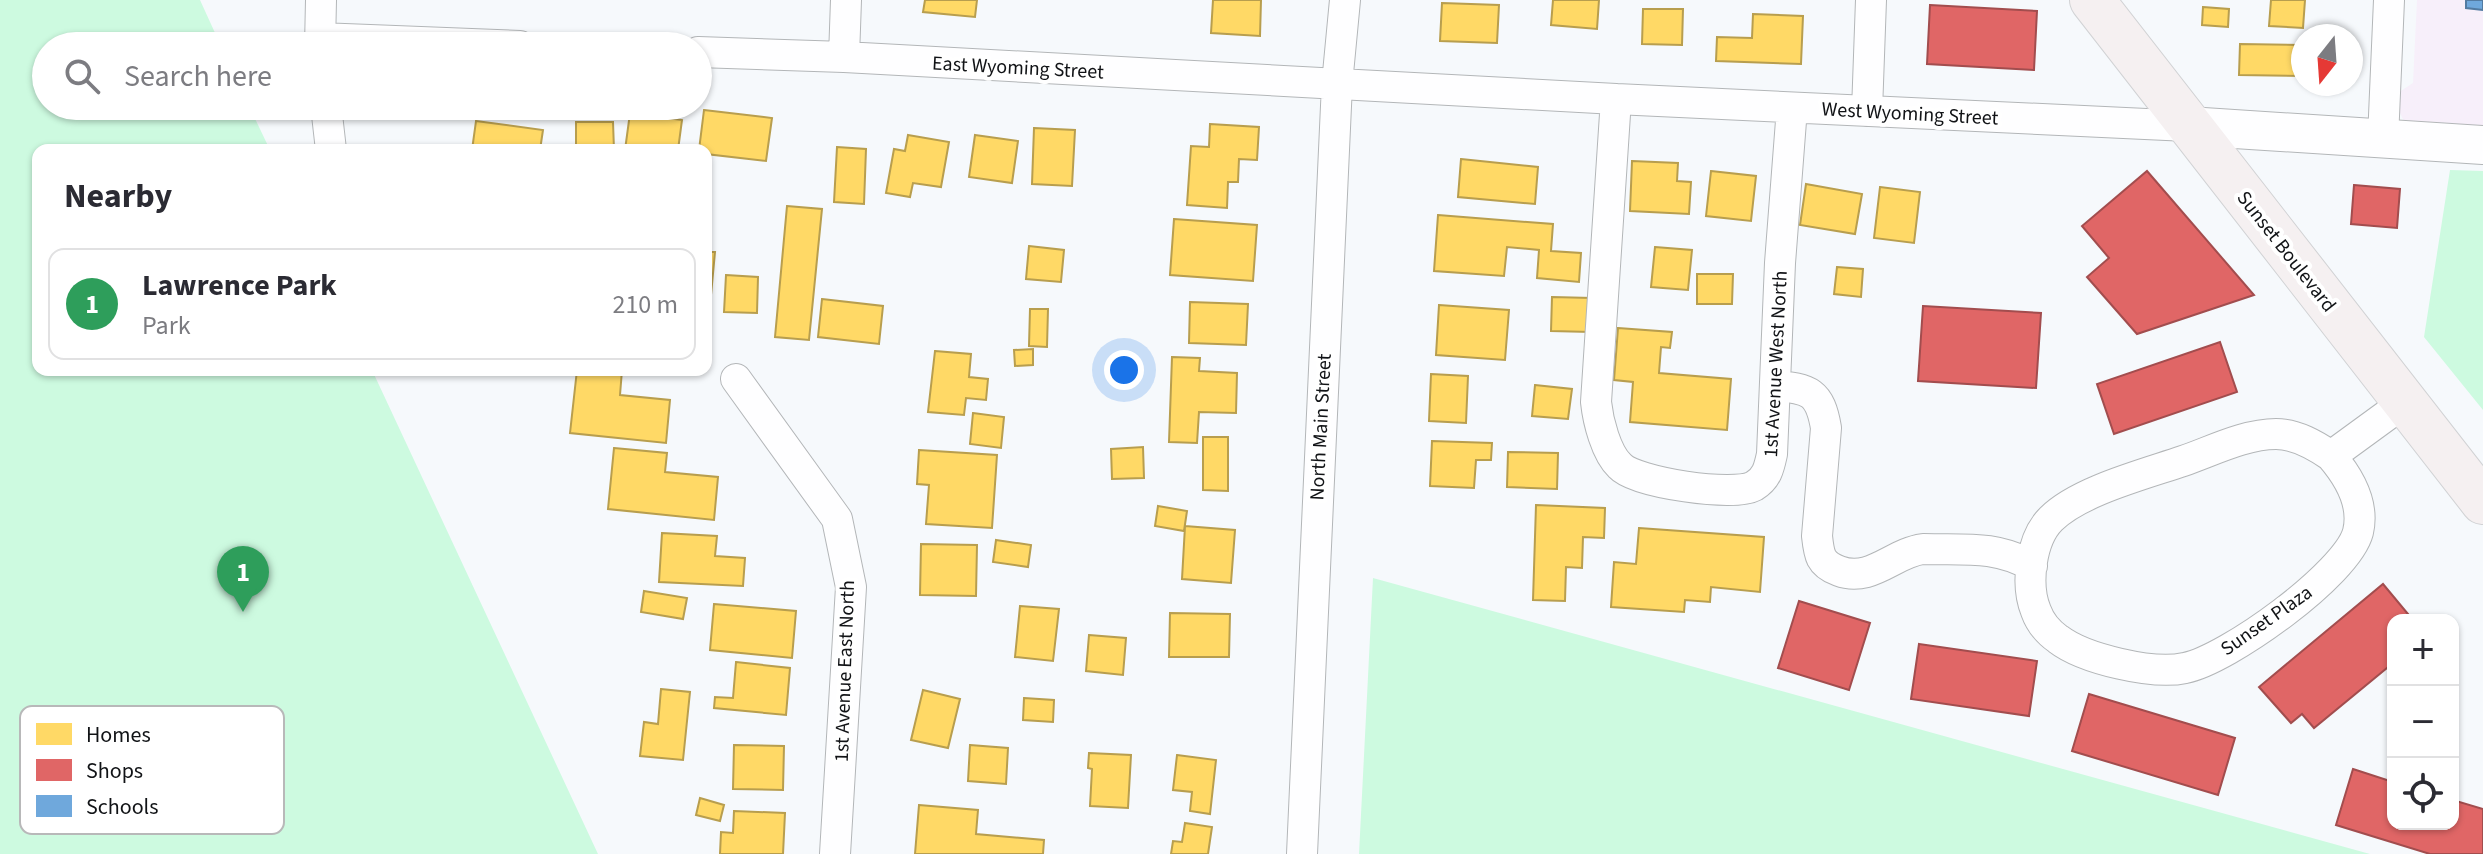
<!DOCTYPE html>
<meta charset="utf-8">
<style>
:root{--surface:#fff;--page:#f2f2f3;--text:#2b2b33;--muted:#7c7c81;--line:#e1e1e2;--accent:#0f766e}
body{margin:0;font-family:"Source Sans 3",sans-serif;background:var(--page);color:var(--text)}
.controls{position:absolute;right:24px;bottom:24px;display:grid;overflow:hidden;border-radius:16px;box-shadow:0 2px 6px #0004}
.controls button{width:72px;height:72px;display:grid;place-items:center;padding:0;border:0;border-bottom:2px solid var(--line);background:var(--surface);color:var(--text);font:40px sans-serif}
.compass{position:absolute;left:2291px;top:24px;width:72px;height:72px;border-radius:50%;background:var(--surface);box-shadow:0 2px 6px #0004;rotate:197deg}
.you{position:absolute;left:1124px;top:370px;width:28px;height:28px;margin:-20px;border:6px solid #fff;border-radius:50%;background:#1a73e8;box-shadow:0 0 0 12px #1a73e833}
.badge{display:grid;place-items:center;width:52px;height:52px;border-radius:50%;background:var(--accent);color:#fff;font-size:26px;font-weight:700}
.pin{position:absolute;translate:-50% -66px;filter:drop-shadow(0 2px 4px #0008)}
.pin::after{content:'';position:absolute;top:42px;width:28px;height:24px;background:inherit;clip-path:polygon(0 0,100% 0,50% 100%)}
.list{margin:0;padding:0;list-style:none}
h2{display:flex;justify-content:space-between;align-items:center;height:104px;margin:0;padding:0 32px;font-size:34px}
h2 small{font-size:26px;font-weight:400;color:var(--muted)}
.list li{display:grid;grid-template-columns:52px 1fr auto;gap:24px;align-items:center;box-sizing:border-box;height:112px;margin:0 16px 16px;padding:0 16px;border:2px solid var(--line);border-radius:16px}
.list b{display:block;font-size:30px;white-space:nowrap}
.list p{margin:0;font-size:26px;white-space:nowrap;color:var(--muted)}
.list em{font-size:26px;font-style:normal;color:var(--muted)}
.icon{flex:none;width:44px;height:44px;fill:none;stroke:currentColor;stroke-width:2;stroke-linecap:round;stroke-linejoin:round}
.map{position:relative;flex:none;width:2483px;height:854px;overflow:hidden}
.search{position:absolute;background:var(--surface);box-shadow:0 2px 6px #0004;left:32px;top:32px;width:680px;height:88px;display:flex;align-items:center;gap:20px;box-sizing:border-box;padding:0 28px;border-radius:44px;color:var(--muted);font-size:30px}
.panel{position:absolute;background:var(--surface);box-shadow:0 2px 6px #0004;left:32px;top:144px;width:680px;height:232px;border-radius:16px}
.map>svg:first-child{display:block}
.education{fill:#f7effa}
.green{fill:#cdfae0}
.homes{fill:#ffd966;stroke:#b89e4e;stroke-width:2}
.shops{fill:#e06666;stroke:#a24d4e;stroke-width:2}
.schools{fill:#6fa8dc;stroke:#537ba1;stroke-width:2}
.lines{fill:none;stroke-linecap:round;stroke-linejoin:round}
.minor-casing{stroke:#b3b6b8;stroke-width:32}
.tertiary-casing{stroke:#b3b6b8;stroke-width:40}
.primary-casing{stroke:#d1d2d4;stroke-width:46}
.minor{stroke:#fefeff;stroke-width:30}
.tertiary{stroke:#fefeff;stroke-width:38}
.primary{stroke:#f5f0f1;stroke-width:44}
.labels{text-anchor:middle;stroke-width:8;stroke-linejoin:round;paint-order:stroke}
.street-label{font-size:20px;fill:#111316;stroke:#fff}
.key{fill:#fff;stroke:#b8b8b9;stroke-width:2}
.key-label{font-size:22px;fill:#111316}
</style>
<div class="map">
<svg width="2483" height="854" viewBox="0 0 2483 854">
<rect width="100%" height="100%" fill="#f6f9fc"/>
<path class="education" d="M 2417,0 L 2483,0 L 2483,132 L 2411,126 L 2404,121 L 2399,111 L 2401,91 L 2413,83 Z"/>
<path class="green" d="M 0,0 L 200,0 L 221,46 L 46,46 L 46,106 L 249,106 L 270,150 L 38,150 L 38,370 L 372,370 L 598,854 L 0,854 Z
M 2450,170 L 2483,171 L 2483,410 L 2424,337 Z
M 1373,578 L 2370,854 L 1359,854 Z"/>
<path class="homes" d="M 925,0 L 977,0 L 975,17 L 923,12 Z
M 1213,0 L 1261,0 L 1260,36 L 1211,33 Z
M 1553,0 L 1599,0 L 1597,29 L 1551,25 Z
M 2271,0 L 2305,0 L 2303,28 L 2269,26 Z
M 1442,3 L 1499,5 L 1497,43 L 1440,41 Z
M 2203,7 L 2229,9 L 2228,27 L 2202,25 Z
M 1643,9 L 1683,9 L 1682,45 L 1642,44 Z
M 1753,14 L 1803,16 L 1801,64 L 1716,61 L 1717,37 L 1752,38 Z
M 2240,44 L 2303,45 L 2303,76 L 2239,75 Z
M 704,110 L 772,118 L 766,161 L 706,154 L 706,150 L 699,150 Z
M 630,113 L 682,120 L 678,150 L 625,150 Z
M 476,121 L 543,130 L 540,150 L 472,150 Z
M 576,122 L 613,122 L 614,150 L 576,150 Z
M 1210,124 L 1259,127 L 1257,160 L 1239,159 L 1238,182 L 1228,182 L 1227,208 L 1187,205 L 1191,146 L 1209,147 Z
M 1034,128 L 1075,130 L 1072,186 L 1032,184 Z
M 908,135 L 949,142 L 941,187 L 913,183 L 910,197 L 886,193 L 894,149 L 905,151 Z
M 975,135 L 1018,141 L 1012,183 L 969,177 Z
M 837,147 L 866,149 L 864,204 L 834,202 Z
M 1461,159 L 1538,167 L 1535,204 L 1458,197 Z
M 1632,161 L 1678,163 L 1677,181 L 1691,182 L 1689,214 L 1630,211 Z
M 1711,171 L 1756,176 L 1751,221 L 1706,216 Z
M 1806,184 L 1862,194 L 1855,234 L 1800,225 Z
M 1880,187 L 1920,192 L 1914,243 L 1874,238 Z
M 787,206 L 822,209 L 809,340 L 775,337 Z
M 1438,215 L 1553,224 L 1551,251 L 1581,253 L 1579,282 L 1537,278 L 1539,250 L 1507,247 L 1504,276 L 1434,271 Z
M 1174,219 L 1257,225 L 1253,281 L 1170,275 Z
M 1029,246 L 1064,250 L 1061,282 L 1026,279 Z
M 1655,247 L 1692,250 L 1688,290 L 1651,287 Z
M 706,252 L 715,252 L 708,327 L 706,327 Z
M 1837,267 L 1863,269 L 1861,297 L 1834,294 Z
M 1697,274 L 1733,274 L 1732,304 L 1697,304 Z
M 726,275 L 758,277 L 757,313 L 724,312 Z
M 1552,297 L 1592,298 L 1591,332 L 1551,331 Z
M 822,299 L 883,306 L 879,344 L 818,337 Z
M 1190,302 L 1248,304 L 1246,345 L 1189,343 Z
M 1439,305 L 1509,310 L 1505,360 L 1436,355 Z
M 1030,309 L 1048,309 L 1047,347 L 1029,346 Z
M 1618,328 L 1672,332 L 1670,348 L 1661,347 L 1659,373 L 1731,379 L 1727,430 L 1630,422 L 1633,382 L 1614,380 Z
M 1033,349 L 1033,365 L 1015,366 L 1014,350 Z
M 935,351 L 971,354 L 969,377 L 988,379 L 986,400 L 966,398 L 964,415 L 928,412 Z
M 1172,357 L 1200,358 L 1199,371 L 1237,373 L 1236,413 L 1199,412 L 1197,443 L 1169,442 Z
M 577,370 L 622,370 L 620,395 L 670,400 L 666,443 L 570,433 Z
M 1431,374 L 1468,376 L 1466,423 L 1429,421 Z
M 1535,385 L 1572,389 L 1568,419 L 1532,416 Z
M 973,413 L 1004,417 L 1001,448 L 970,444 Z
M 1203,437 L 1228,437 L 1228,491 L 1203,490 Z
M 1432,441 L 1492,443 L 1491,460 L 1476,460 L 1474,488 L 1430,486 Z
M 1143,447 L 1144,478 L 1112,479 L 1111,449 Z
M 614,448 L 667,453 L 665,472 L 718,477 L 714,520 L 608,509 Z
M 919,450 L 997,455 L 992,528 L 926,524 L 929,485 L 917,484 Z
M 1508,452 L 1558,453 L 1557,489 L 1507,487 Z
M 1536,505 L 1605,508 L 1604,538 L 1583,537 L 1582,568 L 1566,567 L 1565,601 L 1533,600 Z
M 1158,506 L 1187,511 L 1184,531 L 1155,526 Z
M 1185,526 L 1235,530 L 1231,583 L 1182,579 Z
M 1639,528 L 1764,537 L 1760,592 L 1711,587 L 1710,602 L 1685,600 L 1684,612 L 1611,607 L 1614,562 L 1636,564 Z
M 662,533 L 717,536 L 715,556 L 745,558 L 743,586 L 659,582 Z
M 996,540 L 1031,545 L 1028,567 L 993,562 Z
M 921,544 L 977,545 L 976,596 L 920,595 Z
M 644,591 L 687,598 L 683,619 L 641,612 Z
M 714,604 L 796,611 L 792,658 L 710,650 Z
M 1020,606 L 1059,609 L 1053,661 L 1015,657 Z
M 1170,613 L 1230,614 L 1229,657 L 1169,657 Z
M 1089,635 L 1126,638 L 1123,675 L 1086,671 Z
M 736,662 L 790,668 L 786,715 L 714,708 L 715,697 L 733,698 Z
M 661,689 L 690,692 L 683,760 L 640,756 L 644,722 L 658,724 Z
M 923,690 L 960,699 L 948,748 L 911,740 Z
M 1024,698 L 1054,700 L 1053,722 L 1023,720 Z
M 734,745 L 784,746 L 783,790 L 733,789 Z
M 970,745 L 1008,748 L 1006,784 L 968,781 Z
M 1089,753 L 1131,755 L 1128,808 L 1090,806 L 1092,769 L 1088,768 Z
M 1177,755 L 1216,760 L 1210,814 L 1190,811 L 1192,792 L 1173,790 Z
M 700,798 L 724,805 L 720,821 L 696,815 Z
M 919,805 L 978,810 L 976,834 L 1044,840 L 1043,854 L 915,854 Z
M 734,811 L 785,813 L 783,854 L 720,854 L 721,832 L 733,833 Z
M 1185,823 L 1212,827 L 1208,854 L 1171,854 L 1173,841 L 1182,842 Z"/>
<path class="shops" d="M 1930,5 L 2037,11 L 2034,70 L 1927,64 Z
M 2147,171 L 2254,295 L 2137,334 L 2087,277 L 2109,258 L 2082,226 Z
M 2354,185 L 2400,189 L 2397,228 L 2351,224 Z
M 1923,306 L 2041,313 L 2036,388 L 1918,381 Z
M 2220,342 L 2237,392 L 2114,434 L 2097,384 Z
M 2383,584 L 2413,620 L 2393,620 L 2393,663 L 2314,728 L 2302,714 L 2291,723 L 2259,687 Z
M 1799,601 L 1870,623 L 1849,690 L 1778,668 Z
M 1919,644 L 2037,661 L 2029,716 L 1911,699 Z
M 2089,694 L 2235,738 L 2218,795 L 2072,751 Z
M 2353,769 L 2393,782 L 2393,824 L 2453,824 L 2453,800 L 2483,809 L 2483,854 L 2430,854 L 2336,825 Z"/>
<path class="schools" d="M 2466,0 L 2483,0 L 2483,10 L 2466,8 Z"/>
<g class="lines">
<defs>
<path id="minor" d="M 319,38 L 520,46
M 320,46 L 321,0
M 698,52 L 844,57 L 1616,99 L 2188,126
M 844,57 L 846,0
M 1616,99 L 1596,402 C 1598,421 1606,453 1620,466 C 1636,483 1734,497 1754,486 C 1767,478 1769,468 1772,454 L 1780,263 L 1792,108
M 326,106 L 331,150
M 1867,111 L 1871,0
M 2383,139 L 2389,0
M 736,379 L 837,519 L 851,587 L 835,854
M 1775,386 C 1809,388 1820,392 1826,428 L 1817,536 C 1819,555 1820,564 1839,571 C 1871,583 1893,553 1923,549 C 1963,550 1996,545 2032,566
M 2331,456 C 2349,477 2365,503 2358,532 C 2347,574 2227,660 2185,668 C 2153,675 2084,659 2058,639 C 2048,632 2040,622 2036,611 C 2025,584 2031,539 2051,519 C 2079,491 2145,474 2183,461 C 2212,451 2245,434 2276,434 C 2296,434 2315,445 2331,456 L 2405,402
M 1302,854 L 1337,84 L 1345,0"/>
<path id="tertiary" d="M 2188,126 L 2483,145"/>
<path id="primary" d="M 2092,0 L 2483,502"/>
</defs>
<use href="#minor" class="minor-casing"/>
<use href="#tertiary" class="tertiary-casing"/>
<use href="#primary" class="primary-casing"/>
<use href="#minor" class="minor"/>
<use href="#tertiary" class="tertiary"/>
<use href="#primary" class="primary"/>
</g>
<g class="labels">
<g class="street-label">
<text transform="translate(1018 67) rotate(3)" y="7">East Wyoming Street</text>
<text transform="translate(1910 113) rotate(3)" y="7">West Wyoming Street</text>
<text transform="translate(2287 251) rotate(52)" y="7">Sunset Boulevard</text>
<text transform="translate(1775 364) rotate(-87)" y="7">1st Avenue West North</text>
<text transform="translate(1320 427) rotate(-87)" y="7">North Main Street</text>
<text transform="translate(2266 620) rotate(-35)" y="7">Sunset Plaza</text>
<text transform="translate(844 671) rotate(-88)" y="7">1st Avenue East North</text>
</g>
</g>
<rect x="20" y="706" width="264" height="128" rx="12" class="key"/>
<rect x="36" y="723" width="36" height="22" fill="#ffd966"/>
<rect x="36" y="759" width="36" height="22" fill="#e06666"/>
<rect x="36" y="795" width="36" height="22" fill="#6fa8dc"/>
<g class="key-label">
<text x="86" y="742">Homes</text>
<text x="86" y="778">Shops</text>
<text x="86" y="814">Schools</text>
</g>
</svg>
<div class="controls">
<button>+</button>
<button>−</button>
<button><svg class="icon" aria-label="locate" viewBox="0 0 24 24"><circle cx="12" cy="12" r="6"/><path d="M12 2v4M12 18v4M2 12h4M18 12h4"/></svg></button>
</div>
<svg class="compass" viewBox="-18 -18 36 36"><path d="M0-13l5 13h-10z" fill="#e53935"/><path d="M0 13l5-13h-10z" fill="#7c7c81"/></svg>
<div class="you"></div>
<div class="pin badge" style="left:243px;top:612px;background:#2e9e5b">1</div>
<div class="search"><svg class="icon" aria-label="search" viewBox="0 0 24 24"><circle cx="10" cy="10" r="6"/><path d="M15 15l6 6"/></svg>Search here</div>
<section class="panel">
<h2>Nearby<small></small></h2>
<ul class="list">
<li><span class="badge" style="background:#2e9e5b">1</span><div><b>Lawrence Park</b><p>Park</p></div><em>210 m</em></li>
</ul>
</section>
</div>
